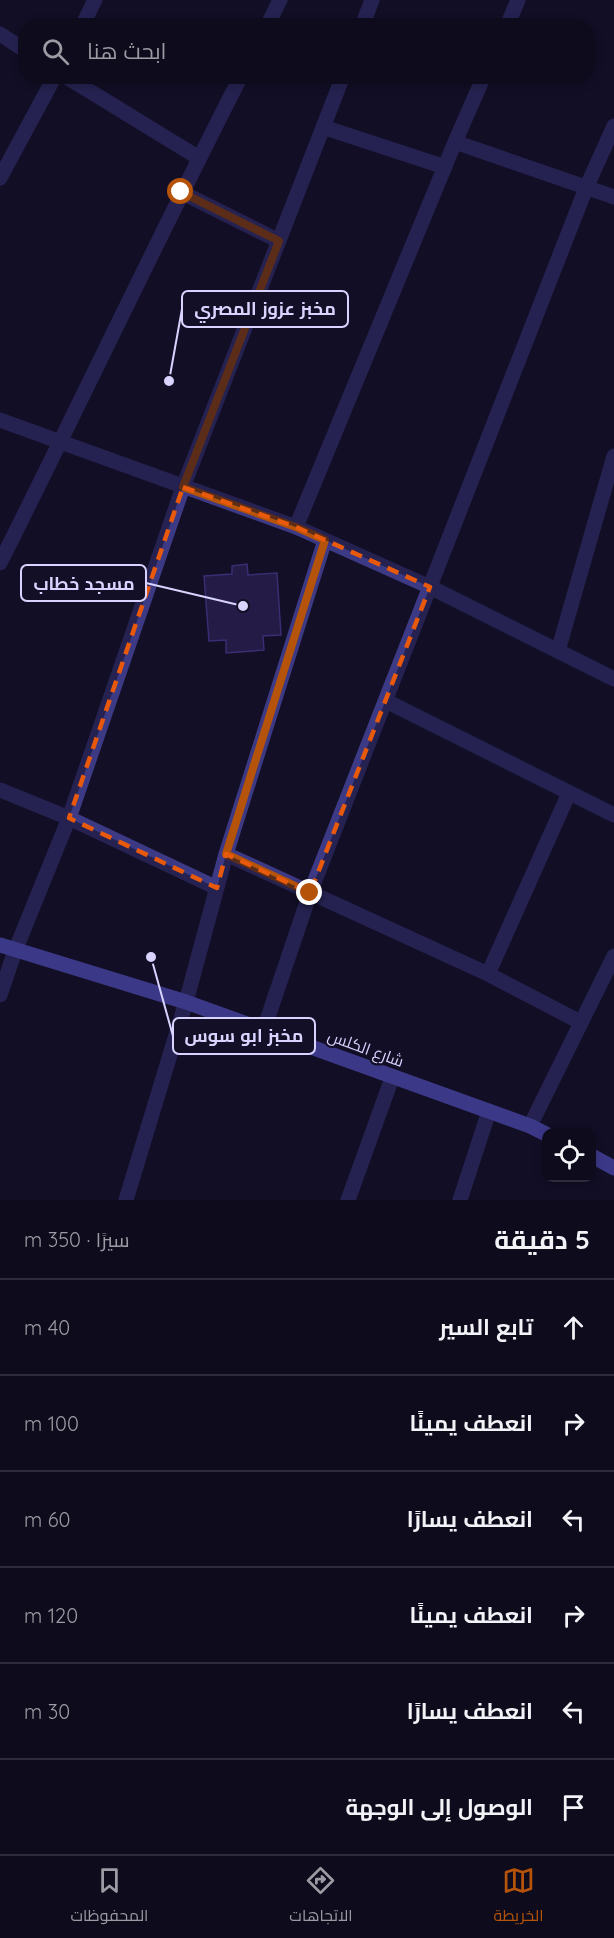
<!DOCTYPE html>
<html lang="ar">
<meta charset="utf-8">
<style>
:root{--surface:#0e0b1c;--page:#171425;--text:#f1f3f6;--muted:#9b9ba3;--line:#2e2b3b;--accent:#b45309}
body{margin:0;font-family:Quicksand,Cairo,sans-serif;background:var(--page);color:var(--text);direction:rtl}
.controls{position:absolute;right:18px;bottom:18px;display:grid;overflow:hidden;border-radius:12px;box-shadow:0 3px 9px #0003}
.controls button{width:54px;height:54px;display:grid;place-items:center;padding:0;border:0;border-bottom:2px solid var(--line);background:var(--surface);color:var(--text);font:30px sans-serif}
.stop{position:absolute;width:18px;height:18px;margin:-14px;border:4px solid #b45309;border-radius:50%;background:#fff}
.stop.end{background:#b45309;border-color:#fff;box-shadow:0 2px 6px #0008}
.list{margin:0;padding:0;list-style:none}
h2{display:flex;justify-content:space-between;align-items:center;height:78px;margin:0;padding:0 24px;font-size:26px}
h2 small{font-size:20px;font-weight:400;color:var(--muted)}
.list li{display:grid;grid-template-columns:39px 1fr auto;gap:18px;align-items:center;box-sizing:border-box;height:96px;padding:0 24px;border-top:2px solid var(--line)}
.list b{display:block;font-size:22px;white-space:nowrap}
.list em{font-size:20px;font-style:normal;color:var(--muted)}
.icon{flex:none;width:33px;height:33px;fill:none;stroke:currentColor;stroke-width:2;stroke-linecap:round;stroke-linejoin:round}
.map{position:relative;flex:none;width:614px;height:1200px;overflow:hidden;direction:ltr}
.search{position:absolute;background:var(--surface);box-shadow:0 3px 9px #0003;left:18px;right:18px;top:18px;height:66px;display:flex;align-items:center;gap:15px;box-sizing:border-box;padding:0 21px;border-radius:24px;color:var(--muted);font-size:22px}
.sheet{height:654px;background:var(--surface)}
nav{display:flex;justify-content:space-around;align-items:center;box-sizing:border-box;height:84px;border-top:2px solid var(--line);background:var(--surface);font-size:16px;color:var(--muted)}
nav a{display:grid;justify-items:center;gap:3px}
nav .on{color:var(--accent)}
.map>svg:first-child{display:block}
.building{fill:#241b47;stroke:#3b2d73;stroke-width:1.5}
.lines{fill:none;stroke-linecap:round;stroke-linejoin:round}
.street{stroke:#3d3a85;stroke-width:15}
.secondary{stroke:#6f6bff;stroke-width:15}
.route{stroke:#b45309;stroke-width:8}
.marked{fill:none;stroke:#e8590c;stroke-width:4.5;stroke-dasharray:12 8;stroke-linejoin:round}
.labels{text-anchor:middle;stroke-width:4.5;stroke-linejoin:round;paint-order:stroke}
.street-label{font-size:16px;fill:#d9d4ff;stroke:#130f26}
.leader{fill:none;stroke:#d9d4ff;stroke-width:2}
.callout-dot{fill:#d9d4ff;stroke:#130f26;stroke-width:2}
.callout{fill:#130f26;stroke:#d9d4ff;stroke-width:2}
.callout-label{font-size:18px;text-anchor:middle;font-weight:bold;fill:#d9d4ff}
</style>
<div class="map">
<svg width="614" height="1200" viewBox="0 0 614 1200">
<rect width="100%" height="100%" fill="#130f26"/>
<path class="building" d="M 247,564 L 248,575 L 277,573 L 281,635 L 263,636 L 264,650 L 226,653 L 226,640 L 209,641 L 204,576 L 232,574 L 232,566 Z"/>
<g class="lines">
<path class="street" d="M 82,26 L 95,0
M 267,26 L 280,0
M 362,26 L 372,0
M 507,26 L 518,0
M 0,34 L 26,51
M 65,76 L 199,158
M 323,127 L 445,167
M 455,142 L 614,197
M 0,178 L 55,76
M 181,192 L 279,241
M 0,420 L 296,527 L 430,587 L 614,679
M 296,527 L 455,142 L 484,76
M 0,563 C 81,402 158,238 241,76
M 558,651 L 614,456
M 386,701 L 614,815
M 0,790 L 69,818 L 217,888
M 226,854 L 488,974 L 580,1022
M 488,974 L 569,793
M 0,995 L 15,951 L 69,818 L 183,487 L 343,76
M 264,1029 L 310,893 L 586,188 L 614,126
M 530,1126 L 614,956
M 126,1200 L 186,1002 L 226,854 L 325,540
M 348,1200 L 392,1078
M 460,1200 L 489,1111"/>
<path class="secondary" d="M 0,945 L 186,1002 L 530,1126 L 546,1134
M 592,1156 L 614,1168"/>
</g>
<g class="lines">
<path class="route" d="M 181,192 L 279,241 L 183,487 L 296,527 L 325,540 L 226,854 L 310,893"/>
</g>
<path d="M0 0H614V1200H0ZM 183,487 L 296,527 L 430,587 L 310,893 L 226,854 L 217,888 L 69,818 Z" fill="#130f26" fill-opacity=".55" fill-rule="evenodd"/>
<path class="marked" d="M 183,487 L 296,527 L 430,587 L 310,893 L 226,854 L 217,888 L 69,818 Z"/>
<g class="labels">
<g class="street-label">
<text transform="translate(366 1048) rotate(20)" y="6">شارع الكلس</text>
</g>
</g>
<path class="leader" d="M169 381L182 309M243 606L146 583M151 957L173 1036"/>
<g class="callout-dot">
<circle cx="169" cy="381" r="6"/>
<circle cx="243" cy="606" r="6"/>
<circle cx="151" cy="957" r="6"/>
</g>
<g class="callout">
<rect x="182" y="291" width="166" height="36" rx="6"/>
<rect x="21" y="565" width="125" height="36" rx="6"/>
<rect x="173" y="1018" width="142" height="36" rx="6"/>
</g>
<g class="callout-label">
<text x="265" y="315">مخبز عزوز المصري</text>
<text x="84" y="590">مسجد خطاب</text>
<text x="244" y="1042">مخبز ابو سوس</text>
</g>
</svg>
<div class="controls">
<button><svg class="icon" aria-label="locate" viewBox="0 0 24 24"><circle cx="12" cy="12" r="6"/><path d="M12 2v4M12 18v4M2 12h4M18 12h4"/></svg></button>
</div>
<div class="stop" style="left:181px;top:192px"></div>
<div class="stop end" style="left:310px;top:893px"></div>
<div class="search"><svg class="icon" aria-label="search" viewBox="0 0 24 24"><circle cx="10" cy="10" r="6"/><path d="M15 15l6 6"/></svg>ابحث هنا</div>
</div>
<section class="sheet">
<h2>5 دقيقة<small>سيرًا · 350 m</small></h2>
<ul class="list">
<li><svg class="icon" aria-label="ahead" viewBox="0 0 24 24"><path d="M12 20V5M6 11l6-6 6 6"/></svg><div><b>تابع السير</b></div><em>40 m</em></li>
<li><svg class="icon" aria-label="right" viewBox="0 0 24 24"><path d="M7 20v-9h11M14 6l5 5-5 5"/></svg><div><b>انعطف يمينًا</b></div><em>100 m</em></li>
<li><svg class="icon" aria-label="left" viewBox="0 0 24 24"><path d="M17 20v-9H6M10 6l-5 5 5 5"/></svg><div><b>انعطف يسارًا</b></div><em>60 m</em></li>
<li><svg class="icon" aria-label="right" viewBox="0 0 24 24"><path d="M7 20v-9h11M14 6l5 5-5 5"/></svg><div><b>انعطف يمينًا</b></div><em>120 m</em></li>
<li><svg class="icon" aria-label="left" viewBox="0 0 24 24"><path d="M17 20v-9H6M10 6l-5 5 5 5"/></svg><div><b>انعطف يسارًا</b></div><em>30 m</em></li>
<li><svg class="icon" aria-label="arrive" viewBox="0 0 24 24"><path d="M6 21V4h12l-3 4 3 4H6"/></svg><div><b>الوصول إلى الوجهة</b></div></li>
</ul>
</section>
<nav>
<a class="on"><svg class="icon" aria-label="map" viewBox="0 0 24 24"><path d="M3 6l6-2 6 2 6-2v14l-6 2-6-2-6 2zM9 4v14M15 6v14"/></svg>الخريطة</a>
<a><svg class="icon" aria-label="directions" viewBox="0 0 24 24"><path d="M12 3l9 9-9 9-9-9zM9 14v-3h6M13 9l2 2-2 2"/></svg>الاتجاهات</a>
<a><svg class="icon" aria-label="saved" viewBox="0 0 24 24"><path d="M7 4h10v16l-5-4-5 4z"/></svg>المحفوظات</a>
</nav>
